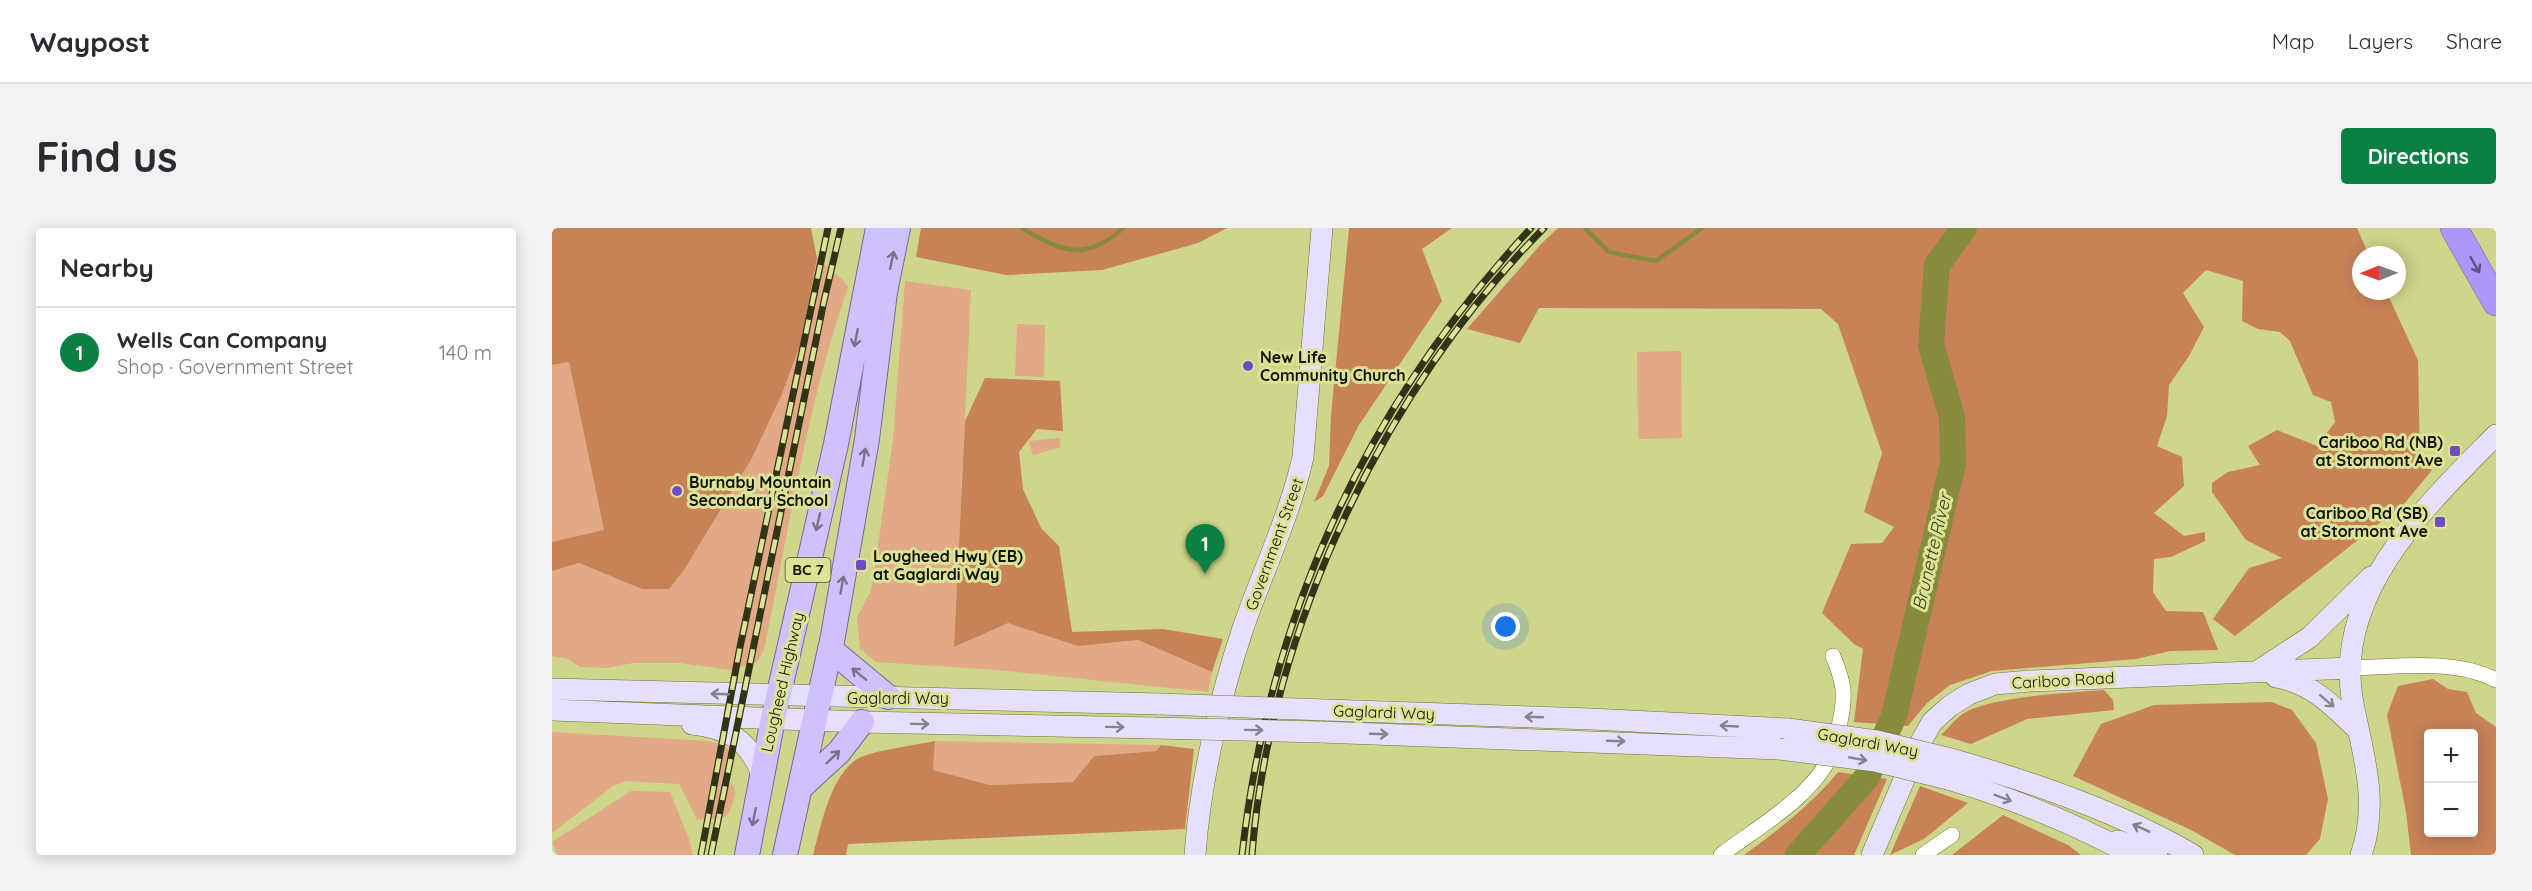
<!DOCTYPE html>
<meta charset="utf-8">
<style>
:root{--surface:#fff;--page:#f2f2f3;--text:#2b2b33;--muted:#7c7c81;--line:#e1e1e2;--accent:#0b8043}
body{margin:0;font-family:Quicksand,sans-serif;background:var(--page);color:var(--text)}
.controls{position:absolute;right:18px;bottom:18px;display:grid;overflow:hidden;border-radius:6px;box-shadow:0 3px 15px #0003}
.controls button{width:54px;height:54px;display:grid;place-items:center;padding:0;border:0;border-bottom:2px solid var(--line);background:var(--surface);color:var(--text);font:30px sans-serif}
.compass{position:absolute;left:1800px;top:18px;width:54px;height:54px;border-radius:50%;background:var(--surface);box-shadow:0 3px 15px #0003;rotate:269deg}
.you{position:absolute;left:954px;top:399px;width:21px;height:21px;margin:-15px;border:4px solid #fff;border-radius:50%;background:#1a73e8;box-shadow:0 0 0 9px #1a73e833}
.badge{display:grid;place-items:center;width:39px;height:39px;border-radius:50%;background:var(--accent);color:#fff;font-size:20px;font-weight:700}
.pin{position:absolute;translate:-50% -50px;filter:drop-shadow(0 2px 3px #0008)}
.pin::after{content:'';position:absolute;top:32px;width:21px;height:18px;background:inherit;clip-path:polygon(0 0,100% 0,50% 100%)}
.list{margin:0;padding:0;list-style:none}
h2{display:flex;justify-content:space-between;align-items:center;height:78px;margin:0;padding:0 24px;font-size:26px}
h2 small{font-size:20px;font-weight:400;color:var(--muted)}
.list li{display:grid;grid-template-columns:39px 1fr auto;gap:18px;align-items:center;box-sizing:border-box;height:90px;padding:0 24px;border-top:2px solid var(--line)}
.list b{display:block;font-size:22px;white-space:nowrap}
.list p{margin:0;font-size:20px;white-space:nowrap;color:var(--muted)}
.list em{font-size:20px;font-style:normal;color:var(--muted)}
.map{position:relative;flex:none;width:1944px;height:627px;overflow:hidden;border-radius:6px}
header{display:flex;align-items:center;gap:36px;box-sizing:border-box;height:84px;padding:0 30px;background:var(--surface);border-bottom:2px solid var(--line)}
header strong{font-size:28px}
nav{display:flex;gap:33px;margin-inline-start:auto;font-size:21px}
.intro{display:flex;align-items:center;justify-content:space-between;box-sizing:border-box;height:144px;padding:0 36px}
h1{margin:0;font-size:42px}
.button{padding:15px 27px;border-radius:6px;background:var(--accent);color:#fff;font-size:21px;font-weight:700}
main{display:flex;gap:36px;padding:0 36px}
aside{flex:1;background:var(--surface);border-radius:6px;box-shadow:0 3px 15px #0003}
.map>svg:first-child{display:block}
.green{fill:#e2a986}
.forest{fill:#c78257;fill-rule:evenodd}
.lines{fill:none;stroke-linecap:round;stroke-linejoin:round}
.stream{stroke:#878c3c;stroke-width:4.5}
.river{stroke:#878c3c;stroke-width:26}
.street-casing{stroke:#6f7429;stroke-width:16}
.secondary-casing{stroke:#6f7429;stroke-width:22}
.primary-casing{stroke:#7668a3;stroke-width:26}
.highway-casing{stroke:#7668a3;stroke-width:28}
.street{stroke:#fff;stroke-width:15}
.secondary{stroke:#e6e0fe;stroke-width:21}
.primary{stroke:#cec1fd;stroke-width:24}
.highway{stroke:#ad97fb;stroke-width:27}
.rail-casing{stroke:#323418;stroke-width:7}
.rail{stroke:#dce296;stroke-width:4.5;stroke-dasharray:14;stroke-linecap:butt}
.secondary-bridge-casing{stroke:#6f7429;stroke-width:22;stroke-linecap:butt}
.secondary-bridge{stroke:#e6e0fe;stroke-width:21}
.oneway{stroke:#79728b}
.oneway2{stroke:#5f547e}
.oneway3{stroke:#86838c}
.poi-dot{fill:#6f4cc5;stroke:#dce296;stroke-width:2}
.labels{text-anchor:middle;stroke-width:6;stroke-linejoin:round;paint-order:stroke}
.shield{fill:#dce296;stroke:#4e502d;stroke-width:1.5}
.shield-label{font-size:15px;font-weight:bold;fill:#111200}
.poi-label{font-size:16px;font-weight:bold;fill:#111200;stroke:#dce296;text-anchor:start}
.street-label{font-size:16px;fill:#111200;stroke:#dce296}
.water-label{font-size:18px;font-style:italic;fill:#3a3c1a;stroke:#dce296}
</style>
<header>
<strong>Waypost</strong>
<nav><a>Map</a><a>Layers</a><a>Share</a></nav>
</header>
<div class="intro"><h1>Find us</h1><a class="button">Directions</a></div>
<main>
<aside>
<h2>Nearby<small></small></h2>
<ul class="list">
<li><span class="badge">1</span><div><b>Wells Can Company</b><p>Shop · Government Street</p></div><em>140 m</em></li>
</ul>
</aside>
<div class="map">
<svg width="1944" height="627" viewBox="0 0 1944 627">
<rect width="100%" height="100%" fill="#cfd58a"/>
<path class="green" d="M 265,30 L 290,51 L 296,59 C 255,176 237,301 212,422 L 205,434 L 179,442 L 127,435 L 81,435 L 55,440 L 28,439 L 16,431 L 0,428 L 0,343 L 27,335 L 90,361 L 117,361 L 132,342 L 200,230 L 230,166 L 249,114 Z
M 353,53 L 419,62 L 402,419 L 456,394 L 526,418 L 586,412 L 660,444 L 656,464 L 446,442 L 324,434 L 308,421 L 305,389 L 319,363 L 328,303 L 341,212 Z
M 465,96 L 493,97 L 492,149 L 463,148 Z
M 1129,123 L 1130,210 L 1086,211 L 1085,124 Z
M 17,134 L 52,303 L 0,314 L 0,137 Z
M 507,210 L 509,219 L 481,227 L 477,213 Z
M 0,504 L 156,513 L 173,517 L 177,522 L 171,551 L 182,559 C 185,569 179,580 174,589 L 145,592 L 127,556 L 74,553 L 61,558 L 0,605 Z
M 383,513 L 609,517 L 605,523 L 542,528 L 521,554 L 438,557 L 381,542 Z
M 79,563 L 118,564 L 137,611 L 141,627 L 6,627 L 0,614 Z"/>
<path class="forest" d="M 0,0 L 259,0 L 265,30 L 249,114 L 230,166 L 200,230 L 132,342 L 117,361 L 90,361 L 27,335 L 0,343 L 0,314 L 52,302 L 17,134 L 0,137 Z
M 369,0 L 675,0 L 646,15 L 550,42 L 454,47 L 364,29 Z
M 797,0 L 900,0 L 870,21 L 890,73 L 807,197 L 771,268 L 762,274 L 777,238 L 779,188 Z
M 1006,0 L 1805,0 L 1817,27 L 1809,27 L 1809,63 L 1834,63 L 1866,132 L 1868,233 L 1880,242 L 1852,276 L 1683,408 L 1661,391 L 1697,340 L 1730,330 L 1694,312 L 1660,264 L 1660,255 L 1676,244 L 1708,237 L 1696,218 L 1725,202 L 1765,218 L 1783,194 L 1779,174 L 1761,167 L 1738,113 L 1728,104 L 1706,101 L 1690,93 L 1691,53 L 1654,42 L 1631,65 L 1652,99 L 1637,128 L 1617,157 L 1615,188 L 1605,218 L 1630,229 L 1632,258 L 1602,285 L 1632,308 L 1653,304 L 1653,313 L 1619,329 L 1602,331 L 1601,364 L 1614,383 L 1651,384 L 1666,422 L 1618,423 L 1584,431 L 1440,443 L 1398,457 L 1375,475 L 1356,498 L 1302,494 L 1311,421 L 1302,416 L 1270,385 L 1299,316 L 1330,315 L 1342,299 L 1312,284 L 1330,225 L 1286,96 L 1269,81 L 987,80 L 968,115 L 915,101 L 989,16 Z
M 433,150 L 508,153 L 511,203 L 485,201 L 467,224 L 471,261 L 489,300 L 507,318 L 520,404 L 611,401 L 671,411 L 660,444 L 586,412 L 526,418 L 456,395 L 402,419 L 413,193 Z
M 1881,451 L 1896,461 L 1915,464 L 1924,485 L 1944,499 L 1944,627 L 1859,627 L 1854,584 L 1835,487 L 1846,458 ZM 1876,506 L 1922,506 L 1922,604 L 1876,604 Z
M 1552,462 L 1561,472 L 1562,482 L 1475,491 L 1419,516 L 1389,507 C 1395,501 1402,493 1409,487 C 1436,468 1518,465 1552,462 Z
M 1720,474 L 1740,482 L 1764,515 L 1776,571 L 1768,611 L 1754,627 L 1683,627 L 1639,602 L 1521,548 L 1549,496 L 1602,477 Z
M 383,513 L 381,542 L 438,557 L 521,554 L 542,528 L 604,523 L 609,517 L 642,521 L 633,601 L 296,616 L 294,627 L 261,627 C 269,598 279,543 309,529 C 326,522 364,517 383,513 Z
M 1286,544 L 1335,551 L 1302,627 L 1192,627 C 1225,603 1260,576 1286,544 Z
M 1368,558 L 1416,575 L 1372,611 L 1338,627 Z
M 1451,587 L 1516,617 L 1529,627 L 1400,627 Z"/>
<g class="lines">
<path class="stream" d="M 470,0 C 509,24 534,34 571,0
M 1033,0 L 1057,24 L 1104,33 L 1150,0"/>
<path class="river" d="M 1246,627 L 1315,549 L 1342,488 L 1401,235 L 1400,189 L 1379,117 L 1385,37 L 1412,0"/>
<defs>
<path id="street" d="M 1799,440 C 1844,439 1903,430 1944,452
M 1169,627 C 1202,602 1252,573 1273,538 C 1281,525 1285,509 1288,494 C 1294,465 1292,455 1281,428
M 1371,627 L 1400,607"/>
<path id="secondary" d="M 1706,443 L 1758,409 L 1819,349
M 1724,449 C 1760,455 1781,478 1806,502
M 0,461 L 608,476
M 0,482 L 310,494 L 602,500
M 774,482 L 1039,491 L 1236,501
M 140,496 C 177,500 196,512 210,546
M 768,504 L 1227,521
M 1403,532 C 1485,556 1567,584 1641,627
M 1396,551 C 1459,570 1522,595 1580,627
M 1566,613 L 1605,627
M 643,627 C 648,554 668,469 691,400 C 711,343 738,287 751,229 L 770,0
M 1320,627 L 1365,521 L 1380,494 L 1398,478 L 1417,466 L 1443,456 L 1478,453 L 1799,440
M 1809,627 C 1828,572 1810,525 1800,470 C 1783,362 1876,276 1944,207"/>
<path id="primary" d="M 278,421 L 336,469
M 248,560 L 287,524 L 310,494
M 195,627 L 221,491 L 284,216 L 326,0
M 233,627 L 281,408 L 315,211 L 333,64 L 346,0"/>
<path id="highway" d="M 1902,0 L 1944,74"/>
</defs>
<use href="#street" class="street-casing"/>
<use href="#secondary" class="secondary-casing"/>
<use href="#primary" class="primary-casing"/>
<use href="#highway" class="highway-casing"/>
<use href="#street" class="street"/>
<use href="#secondary" class="secondary"/>
<use href="#primary" class="primary"/>
<use href="#highway" class="highway"/>
<defs>
<path id="rail" d="M 149,627 L 188,419 L 276,0
M 159,627 L 272,73 L 289,0
M 690,627 C 717,386 814,178 979,0
M 700,627 C 717,402 833,160 992,0"/>
</defs>
<use href="#rail" class="rail-casing"/>
<use href="#rail" class="rail"/>
<defs>
<path id="secondary-bridge" d="M 608,476 L 774,482
M 602,500 L 768,504
M 1236,501 L 1325,513 L 1403,532
M 1227,521 L 1323,533 L 1396,551"/>
</defs>
<use href="#secondary-bridge" class="secondary-bridge-casing"/>
<use href="#secondary-bridge" class="secondary-bridge"/>
</g>
<defs><path id="oneway-shaft" d="M-6 0H5M1.5-3L5.5 0L1.5 3" fill="none" stroke-width="1.6" stroke-linecap="round" stroke-linejoin="round" transform="scale(1.5)"/></defs>
<g class="oneway">
<use href="#oneway-shaft" transform="translate(340 32) rotate(-78)"/>
<use href="#oneway-shaft" transform="translate(304 110) rotate(101)"/>
<use href="#oneway-shaft" transform="translate(312 229) rotate(-80)"/>
<use href="#oneway-shaft" transform="translate(266 294) rotate(103)"/>
<use href="#oneway-shaft" transform="translate(290 357) rotate(-80)"/>
<use href="#oneway-shaft" transform="translate(307 446) rotate(-141)"/>
<use href="#oneway-shaft" transform="translate(281 529) rotate(-44)"/>
<use href="#oneway-shaft" transform="translate(202 589) rotate(101)"/>
</g>
<use class="oneway2" href="#oneway-shaft" transform="translate(1923 37) rotate(61)"/>
<g class="oneway3">
<use href="#oneway-shaft" transform="translate(168 466) rotate(-178)"/>
<use href="#oneway-shaft" transform="translate(1775 473) rotate(41)"/>
<use href="#oneway-shaft" transform="translate(982 489) rotate(-178)"/>
<use href="#oneway-shaft" transform="translate(368 496) rotate(1)"/>
<use href="#oneway-shaft" transform="translate(1177 498) rotate(-177)"/>
<use href="#oneway-shaft" transform="translate(563 499) rotate(1)"/>
<use href="#oneway-shaft" transform="translate(702 502) rotate(1)"/>
<use href="#oneway-shaft" transform="translate(827 506) rotate(2)"/>
<use href="#oneway-shaft" transform="translate(1064 513) rotate(2)"/>
<use href="#oneway-shaft" transform="translate(1306 531) rotate(10)"/>
<use href="#oneway-shaft" transform="translate(1451 570) rotate(21)"/>
<use href="#oneway-shaft" transform="translate(1589 600) rotate(-156)"/>
</g>
<g class="poi-dot">
<circle cx="696" cy="138" r="6"/>
<rect x="1897" y="217" width="12" height="12" rx="3"/>
<circle cx="125" cy="263" r="6"/>
<rect x="1882" y="288" width="12" height="12" rx="3"/>
<rect x="303" y="331" width="12" height="12" rx="3"/>
</g>
<g class="labels">
<rect class="shield" x="233.5" y="330" width="45" height="24" rx="4.5"/>
<g class="shield-label">
<text x="256" y="347">BC 7</text>
</g>
<g class="poi-label">
<text x="708" y="135">New Life<tspan x="708" dy="18">Community Church</tspan></text>
<text x="1891" y="220" text-anchor="end">Cariboo Rd (NB)<tspan x="1891" dy="18">at Stormont Ave</tspan></text>
<text x="137" y="260">Burnaby Mountain<tspan x="137" dy="18">Secondary School</tspan></text>
<text x="1876" y="291" text-anchor="end">Cariboo Rd (SB)<tspan x="1876" dy="18">at Stormont Ave</tspan></text>
<text x="321" y="334">Lougheed Hwy (EB)<tspan x="321" dy="18">at Gaglardi Way</tspan></text>
</g>
<g class="street-label">
<text transform="translate(722 316) rotate(-70)" y="6">Government Street</text>
<text transform="translate(1511 452) rotate(-3)" y="6">Cariboo Road</text>
<text transform="translate(230 454) rotate(-77)" y="6">Lougheed Highway</text>
<text x="346" y="476">Gaglardi Way</text>
<text transform="translate(832 484) rotate(2)" y="6">Gaglardi Way</text>
<text transform="translate(1316 514) rotate(10)" y="6">Gaglardi Way</text>
</g>
<g class="water-label">
<text transform="translate(1380 324) rotate(-77)" y="6">Brunette River</text>
</g>
</g>
</svg>
<div class="controls">
<button>+</button>
<button>−</button>
</div>
<svg class="compass" viewBox="-18 -18 36 36"><path d="M0-13l5 13h-10z" fill="#e53935"/><path d="M0 13l5-13h-10z" fill="#7c7c81"/></svg>
<div class="you"></div>
<div class="pin badge" style="left:653px;top:346px">1</div>
</div>
</main>
